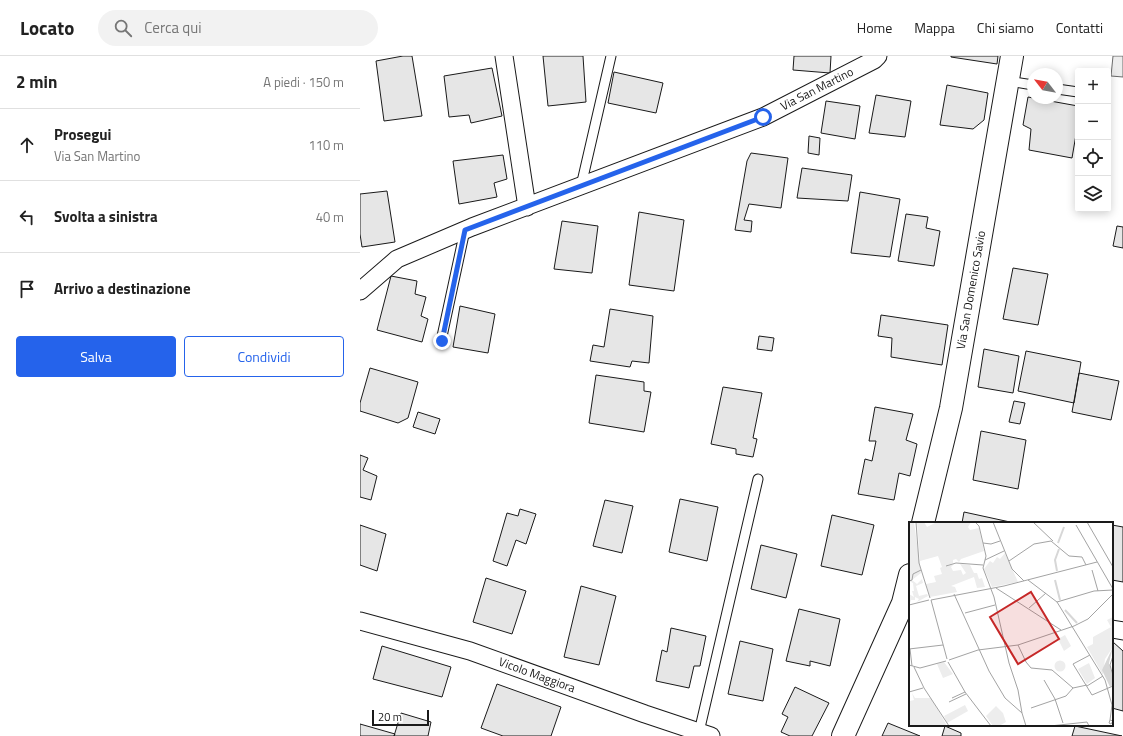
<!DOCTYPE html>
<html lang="it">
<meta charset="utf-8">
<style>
:root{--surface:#fff;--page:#f2f2f2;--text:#222;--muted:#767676;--line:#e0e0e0;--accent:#2563eb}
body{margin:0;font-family:"Titillium Web",sans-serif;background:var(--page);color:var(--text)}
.controls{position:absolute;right:12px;top:12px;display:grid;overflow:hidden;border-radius:4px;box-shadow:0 2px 10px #0003}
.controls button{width:36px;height:36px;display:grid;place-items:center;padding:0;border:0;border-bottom:1px solid var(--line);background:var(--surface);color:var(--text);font:20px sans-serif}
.compass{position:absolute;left:667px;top:12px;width:36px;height:36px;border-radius:50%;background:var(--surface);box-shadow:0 2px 10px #0003;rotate:301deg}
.scale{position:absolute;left:12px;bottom:10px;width:57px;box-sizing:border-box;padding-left:4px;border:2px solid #1a1a1a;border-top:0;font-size:11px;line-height:14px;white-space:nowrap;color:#1a1a1a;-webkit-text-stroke:3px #fff;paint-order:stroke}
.stop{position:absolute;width:12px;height:12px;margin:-9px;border:3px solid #2563eb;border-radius:50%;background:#fff}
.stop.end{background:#2563eb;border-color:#fff;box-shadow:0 1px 4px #0008}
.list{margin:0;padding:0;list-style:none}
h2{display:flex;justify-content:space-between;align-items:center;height:52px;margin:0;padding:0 16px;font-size:17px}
h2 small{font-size:13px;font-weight:400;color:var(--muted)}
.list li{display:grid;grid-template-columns:26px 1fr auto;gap:12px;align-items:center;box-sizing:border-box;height:72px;padding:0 16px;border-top:1px solid var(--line)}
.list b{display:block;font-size:15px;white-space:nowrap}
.list p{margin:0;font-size:13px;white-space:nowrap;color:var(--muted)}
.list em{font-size:13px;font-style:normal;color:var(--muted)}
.actions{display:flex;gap:8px;padding:12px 16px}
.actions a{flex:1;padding:9px 0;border:1px solid var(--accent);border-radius:4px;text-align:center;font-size:14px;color:var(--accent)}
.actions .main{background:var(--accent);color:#fff}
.icon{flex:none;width:22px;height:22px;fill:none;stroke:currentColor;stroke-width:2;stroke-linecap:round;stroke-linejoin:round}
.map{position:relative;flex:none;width:763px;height:680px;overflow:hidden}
header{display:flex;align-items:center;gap:24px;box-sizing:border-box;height:56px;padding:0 20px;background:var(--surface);border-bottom:1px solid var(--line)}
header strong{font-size:19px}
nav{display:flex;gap:22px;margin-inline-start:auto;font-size:14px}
.search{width:280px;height:36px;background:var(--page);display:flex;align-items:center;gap:10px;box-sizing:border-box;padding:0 14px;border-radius:22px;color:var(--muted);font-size:15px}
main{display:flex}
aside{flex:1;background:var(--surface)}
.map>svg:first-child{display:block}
.built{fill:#ededed;stroke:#6a6a6a}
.building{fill:#e6e6e6;stroke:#1a1a1a}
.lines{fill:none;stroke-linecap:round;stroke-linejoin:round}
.service-casing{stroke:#1a1a1a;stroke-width:11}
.minor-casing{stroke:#1a1a1a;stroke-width:19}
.tertiary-casing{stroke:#1a1a1a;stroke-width:24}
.service{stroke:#fff;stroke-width:9}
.minor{stroke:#fff;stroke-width:17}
.tertiary{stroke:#fff;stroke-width:22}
.route{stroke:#2563eb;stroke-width:5}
.labels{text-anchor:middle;stroke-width:3;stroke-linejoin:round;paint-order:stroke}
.street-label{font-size:12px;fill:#1a1a1a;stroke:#fff}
.inset-river{fill:none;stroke:#d7d7d7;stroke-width:2}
.inset-road{fill:none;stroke:#a3a3a3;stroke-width:1}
.view{fill:#c62828;fill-opacity:0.15;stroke:#c62828;stroke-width:2}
.inset-edge{fill:none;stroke:#1a1a1a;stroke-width:2}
</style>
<header>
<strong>Locato</strong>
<div class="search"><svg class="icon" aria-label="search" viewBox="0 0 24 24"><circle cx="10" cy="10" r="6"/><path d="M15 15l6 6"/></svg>Cerca qui</div>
<nav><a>Home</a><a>Mappa</a><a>Chi siamo</a><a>Contatti</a></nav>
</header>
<main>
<aside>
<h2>2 min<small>A piedi · 150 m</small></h2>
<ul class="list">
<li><svg class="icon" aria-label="ahead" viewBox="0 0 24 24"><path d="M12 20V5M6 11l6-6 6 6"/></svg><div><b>Prosegui</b><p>Via San Martino</p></div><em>110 m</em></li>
<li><svg class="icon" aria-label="left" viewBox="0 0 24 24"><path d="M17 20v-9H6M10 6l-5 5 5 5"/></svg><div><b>Svolta a sinistra</b></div><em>40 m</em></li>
<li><svg class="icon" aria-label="arrive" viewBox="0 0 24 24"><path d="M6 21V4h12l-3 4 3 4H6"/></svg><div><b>Arrivo a destinazione</b></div></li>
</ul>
<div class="actions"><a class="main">Salva</a><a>Condividi</a></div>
</aside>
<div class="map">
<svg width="763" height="680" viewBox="0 0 763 680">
<rect width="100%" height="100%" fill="#fff"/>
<path class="built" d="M 753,0 L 763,0 L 763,21 L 751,20 Z"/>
<path class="building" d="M 43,0 L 52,0 L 62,60 L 24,65 L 16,5 Z
M 183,0 L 223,0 L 226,46 L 188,50 Z
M 434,0 L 471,0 L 470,17 L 433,14 Z
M 591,0 L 638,0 L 637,8 L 591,1 Z
M 132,12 L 142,60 L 111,67 L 109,59 L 89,61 L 84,20 Z
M 254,16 L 303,27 L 296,57 L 248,47 Z
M 587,29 L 628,37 L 624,64 L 613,73 L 580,69 Z
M 516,39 L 551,45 L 545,81 L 509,77 Z
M 668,41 L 718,50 L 718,67 L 712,102 L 669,94 L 671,73 L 663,69 Z
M 466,45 L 500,50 L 495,83 L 461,77 Z
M 449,80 L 460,82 L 459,99 L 448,97 Z
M 391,97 L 428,102 L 421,152 L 389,148 L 384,164 L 392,165 L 391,176 L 375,174 L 387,105 Z
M 143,99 L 147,123 L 134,127 L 137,141 L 99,148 L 93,105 Z
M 442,112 L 492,119 L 488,145 L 437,142 Z
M 27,135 L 35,186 L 2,191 L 0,178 L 0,138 Z
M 500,136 L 540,143 L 530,201 L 491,197 Z
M 279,156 L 324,164 L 314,235 L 269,229 Z
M 546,158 L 568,161 L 566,172 L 580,175 L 574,210 L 538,205 Z
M 202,165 L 238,170 L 232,217 L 194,213 Z
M 757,170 L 763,171 L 763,192 L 753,190 Z
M 653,212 L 688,218 L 678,269 L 643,263 Z
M 31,220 L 57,225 L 55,238 L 66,241 L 61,260 L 68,263 L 62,286 L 17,274 Z
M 100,250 L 135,258 L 128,297 L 93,291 Z
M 250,253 L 293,260 L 289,307 L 272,305 L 270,311 L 230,305 L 233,289 L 244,291 Z
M 521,259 L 588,269 L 582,309 L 531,301 L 532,282 L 518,280 Z
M 399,280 L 414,282 L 412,295 L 397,293 Z
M 624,293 L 659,300 L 653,337 L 618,331 Z
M 666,295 L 721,306 L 714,347 L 658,335 Z
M 10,312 L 58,326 L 48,362 L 38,367 L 0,355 L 0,347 Z
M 719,317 L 759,325 L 751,364 L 712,356 Z
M 236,319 L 284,326 L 284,335 L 291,336 L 284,376 L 229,367 Z
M 363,331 L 402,337 L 393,382 L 397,383 L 393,401 L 376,398 L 376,393 L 351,388 Z
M 654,345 L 665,347 L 660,368 L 649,366 Z
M 515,351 L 553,358 L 546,384 L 557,388 L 550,420 L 539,417 L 534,444 L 498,438 L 505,403 L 512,405 L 516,385 L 509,385 Z
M 58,356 L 80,363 L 75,378 L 53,371 Z
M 621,375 L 666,384 L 658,433 L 613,424 Z
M 0,399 L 8,402 L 3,414 L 17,420 L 11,444 L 0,441 Z
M 320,443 L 358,451 L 347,505 L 309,496 Z
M 245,444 L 273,450 L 262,497 L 233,490 Z
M 160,453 L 176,458 L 166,488 L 156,484 L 147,510 L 133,505 L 147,457 L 158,460 Z
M 604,456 L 650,466 L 650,467 L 602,467 Z
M 472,459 L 514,469 L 502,519 L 461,510 Z
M 0,469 L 26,478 L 17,515 L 0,509 Z
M 752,469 L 763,471 L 763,526 L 752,524 Z
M 401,489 L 437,498 L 426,542 L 391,533 Z
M 126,522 L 166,535 L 152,578 L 113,566 Z
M 221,530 L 256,540 L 239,609 L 204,601 Z
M 439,553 L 480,563 L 470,610 L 450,605 L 450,610 L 426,605 Z
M 311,572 L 346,580 L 340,610 L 334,610 L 329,632 L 296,625 L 302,594 L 307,596 Z
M 380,585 L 413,593 L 403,645 L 368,638 Z
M 753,586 L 763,595 L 763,655 L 752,652 L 752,588 Z
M 22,590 L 91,611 L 82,641 L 13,623 Z
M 137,628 L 201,651 L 191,680 L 143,680 L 121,672 Z
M 435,631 L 469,647 L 452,680 L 430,680 L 421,676 L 428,661 L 422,658 Z
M 41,657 L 71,666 L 68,680 L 34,680 Z
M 528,667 L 560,680 L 522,680 Z
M 0,668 L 35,678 L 34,680 L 0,680 Z
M 585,670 L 601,677 L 601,680 L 582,680 Z
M 715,670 L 762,680 L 712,680 Z"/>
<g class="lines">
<defs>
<path id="service" d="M 648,25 L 673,29
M 697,33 L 718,36
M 221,130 L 251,0
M 81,285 L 105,174
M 339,676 L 398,423"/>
<path id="minor" d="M 144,0 L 167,151
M 0,235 L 37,203 L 112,171 L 403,61 L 514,4 L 518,0
M 0,565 L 110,595 L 285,658 L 351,680
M 752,573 L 763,575"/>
<path id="tertiary" d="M 563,467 L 591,352 L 652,0
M 483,680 L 543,547 L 550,519"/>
</defs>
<use href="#service" class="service-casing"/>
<use href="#minor" class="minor-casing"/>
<use href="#tertiary" class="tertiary-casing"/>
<use href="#service" class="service"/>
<use href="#minor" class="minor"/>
<use href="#tertiary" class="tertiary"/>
</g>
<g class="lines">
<path class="route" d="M 82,285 L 105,174 L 403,61"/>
</g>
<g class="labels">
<g class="street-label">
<text transform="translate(457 33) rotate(-27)" y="4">Via San Martino</text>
<text transform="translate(611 234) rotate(-80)" y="4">Via San Domenico Savio</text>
<text transform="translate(177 619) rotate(20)" y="4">Vicolo Maggiora</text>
</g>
</g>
<g transform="translate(549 466)">
<rect width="204" height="204" fill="#fff"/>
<path d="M 0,0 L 5,0 L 12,51 L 3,58 L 8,62 L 13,57 L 14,61 L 7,64 L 10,74 L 18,72 L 19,74 L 8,80 L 10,77 L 6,75 L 6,78 L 2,78 L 1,81 L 0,72 L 5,75 L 3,69 L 5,69 L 4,61 L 0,59 ZM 8,0 L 15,0 L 18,5 L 28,0 L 62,0 L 59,5 L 61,8 L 70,6 L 75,29 L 52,37 L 50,40 L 47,37 L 44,38 L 44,41 L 36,44 L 45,42 L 42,45 L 44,49 L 52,48 L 54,53 L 57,51 L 51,42 L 61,43 L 65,51 L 68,51 L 70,57 L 73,56 L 76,65 L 68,66 L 65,55 L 42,64 L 46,65 L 48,70 L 21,75 L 17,62 L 27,60 L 25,54 L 33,52 L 31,46 L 33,45 L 29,34 L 11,39 ZM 96,31 L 109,60 L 83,65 L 75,47 L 81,39 L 84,41 L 88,35 L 91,37 ZM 204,95 L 204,125 L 196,137 L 194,153 L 178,125 L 184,122 L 184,115 L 202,105 L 198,98 ZM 156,113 L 162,124 L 155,129 L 149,117 ZM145.5 144a5.5 5.5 0 1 1 11 0a5.5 5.5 0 1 1-11 0ZM 35,140 L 44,152 L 34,156 L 28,142 ZM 180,141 L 186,156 L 178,162 L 169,147 ZM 3,171 L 6,176 L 22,176 L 38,204 L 0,204 L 0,177 L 1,179 L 5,178 ZM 56,183 L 59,189 L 38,201 L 35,194 ZM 87,184 L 94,191 L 97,200 L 90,204 L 84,204 L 77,194 Z" fill="#ededed"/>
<path d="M 204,125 L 200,141 L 204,156 L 204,163 L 201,165 L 193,148 Z" fill="#d7d7d7"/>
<path class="inset-river" d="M 149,21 L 155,5M 148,49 L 146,38 L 150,27M 146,58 L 151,78M 156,88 L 168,101"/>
<path class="inset-road" d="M 7,0 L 10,41 L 21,76M 66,0 L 70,4 L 77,34 L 74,46 L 85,75 L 100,141 L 109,168 L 113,191M 84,0 L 103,47 L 115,59M 124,0 L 144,19M 178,0 L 204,45M 167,3 L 204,67M 74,21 L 82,22 L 91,19M 76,38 L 95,29M 100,39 L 125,22 L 142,19 L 160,34 L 173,35 L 177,43M 37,44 L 47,41 L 74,43M 183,48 L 189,69M 119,58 L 148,80 L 196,158 L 203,183 L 201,198M 0,59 L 3,58 L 4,52 L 12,48M 87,66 L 152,108M 45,72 L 80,149 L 96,176 L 113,191 L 117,204M 22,78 L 95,64 L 188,40M 22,78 L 38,137M 148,80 L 185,69 L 204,68M 0,83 L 20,78M 120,86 L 137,71M 56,91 L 86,83M 109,123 L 117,140 L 122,146 L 143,148 L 164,166 L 178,163M 0,127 L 34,123M 1,127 L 3,144M 181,133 L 164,142 L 183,173 L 204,164M 204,134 L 201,143 L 204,154M 40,138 L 69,128 L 109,123 L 165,104 L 179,97 L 204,72M 39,140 L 56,170 L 82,204M 0,143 L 11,146 L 37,139M 5,145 L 15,166 L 40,204M 135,158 L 146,177 L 154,201M 178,164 L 194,154M 0,170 L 14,166M 43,176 L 56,170M 40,180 L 57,172M 122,186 L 157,174 L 164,166M 201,198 L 204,199 L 202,202 L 200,201 ZM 141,204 L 178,200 L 180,204"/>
<path class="view" d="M 122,70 L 150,117 L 109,142 L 81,95 Z"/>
<rect width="204" height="204" class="inset-edge"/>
</g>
</svg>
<div class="controls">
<button>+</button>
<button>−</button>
<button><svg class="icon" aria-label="locate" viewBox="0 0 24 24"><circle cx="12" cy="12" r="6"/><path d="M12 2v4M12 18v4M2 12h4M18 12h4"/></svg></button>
<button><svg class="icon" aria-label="layers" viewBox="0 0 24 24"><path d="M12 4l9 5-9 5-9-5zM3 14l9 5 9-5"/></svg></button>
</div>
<svg class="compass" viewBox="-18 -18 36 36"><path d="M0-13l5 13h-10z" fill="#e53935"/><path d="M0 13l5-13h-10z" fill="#767676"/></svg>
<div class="scale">20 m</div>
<div class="stop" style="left:403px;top:61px"></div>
<div class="stop end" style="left:82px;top:285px"></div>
</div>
</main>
